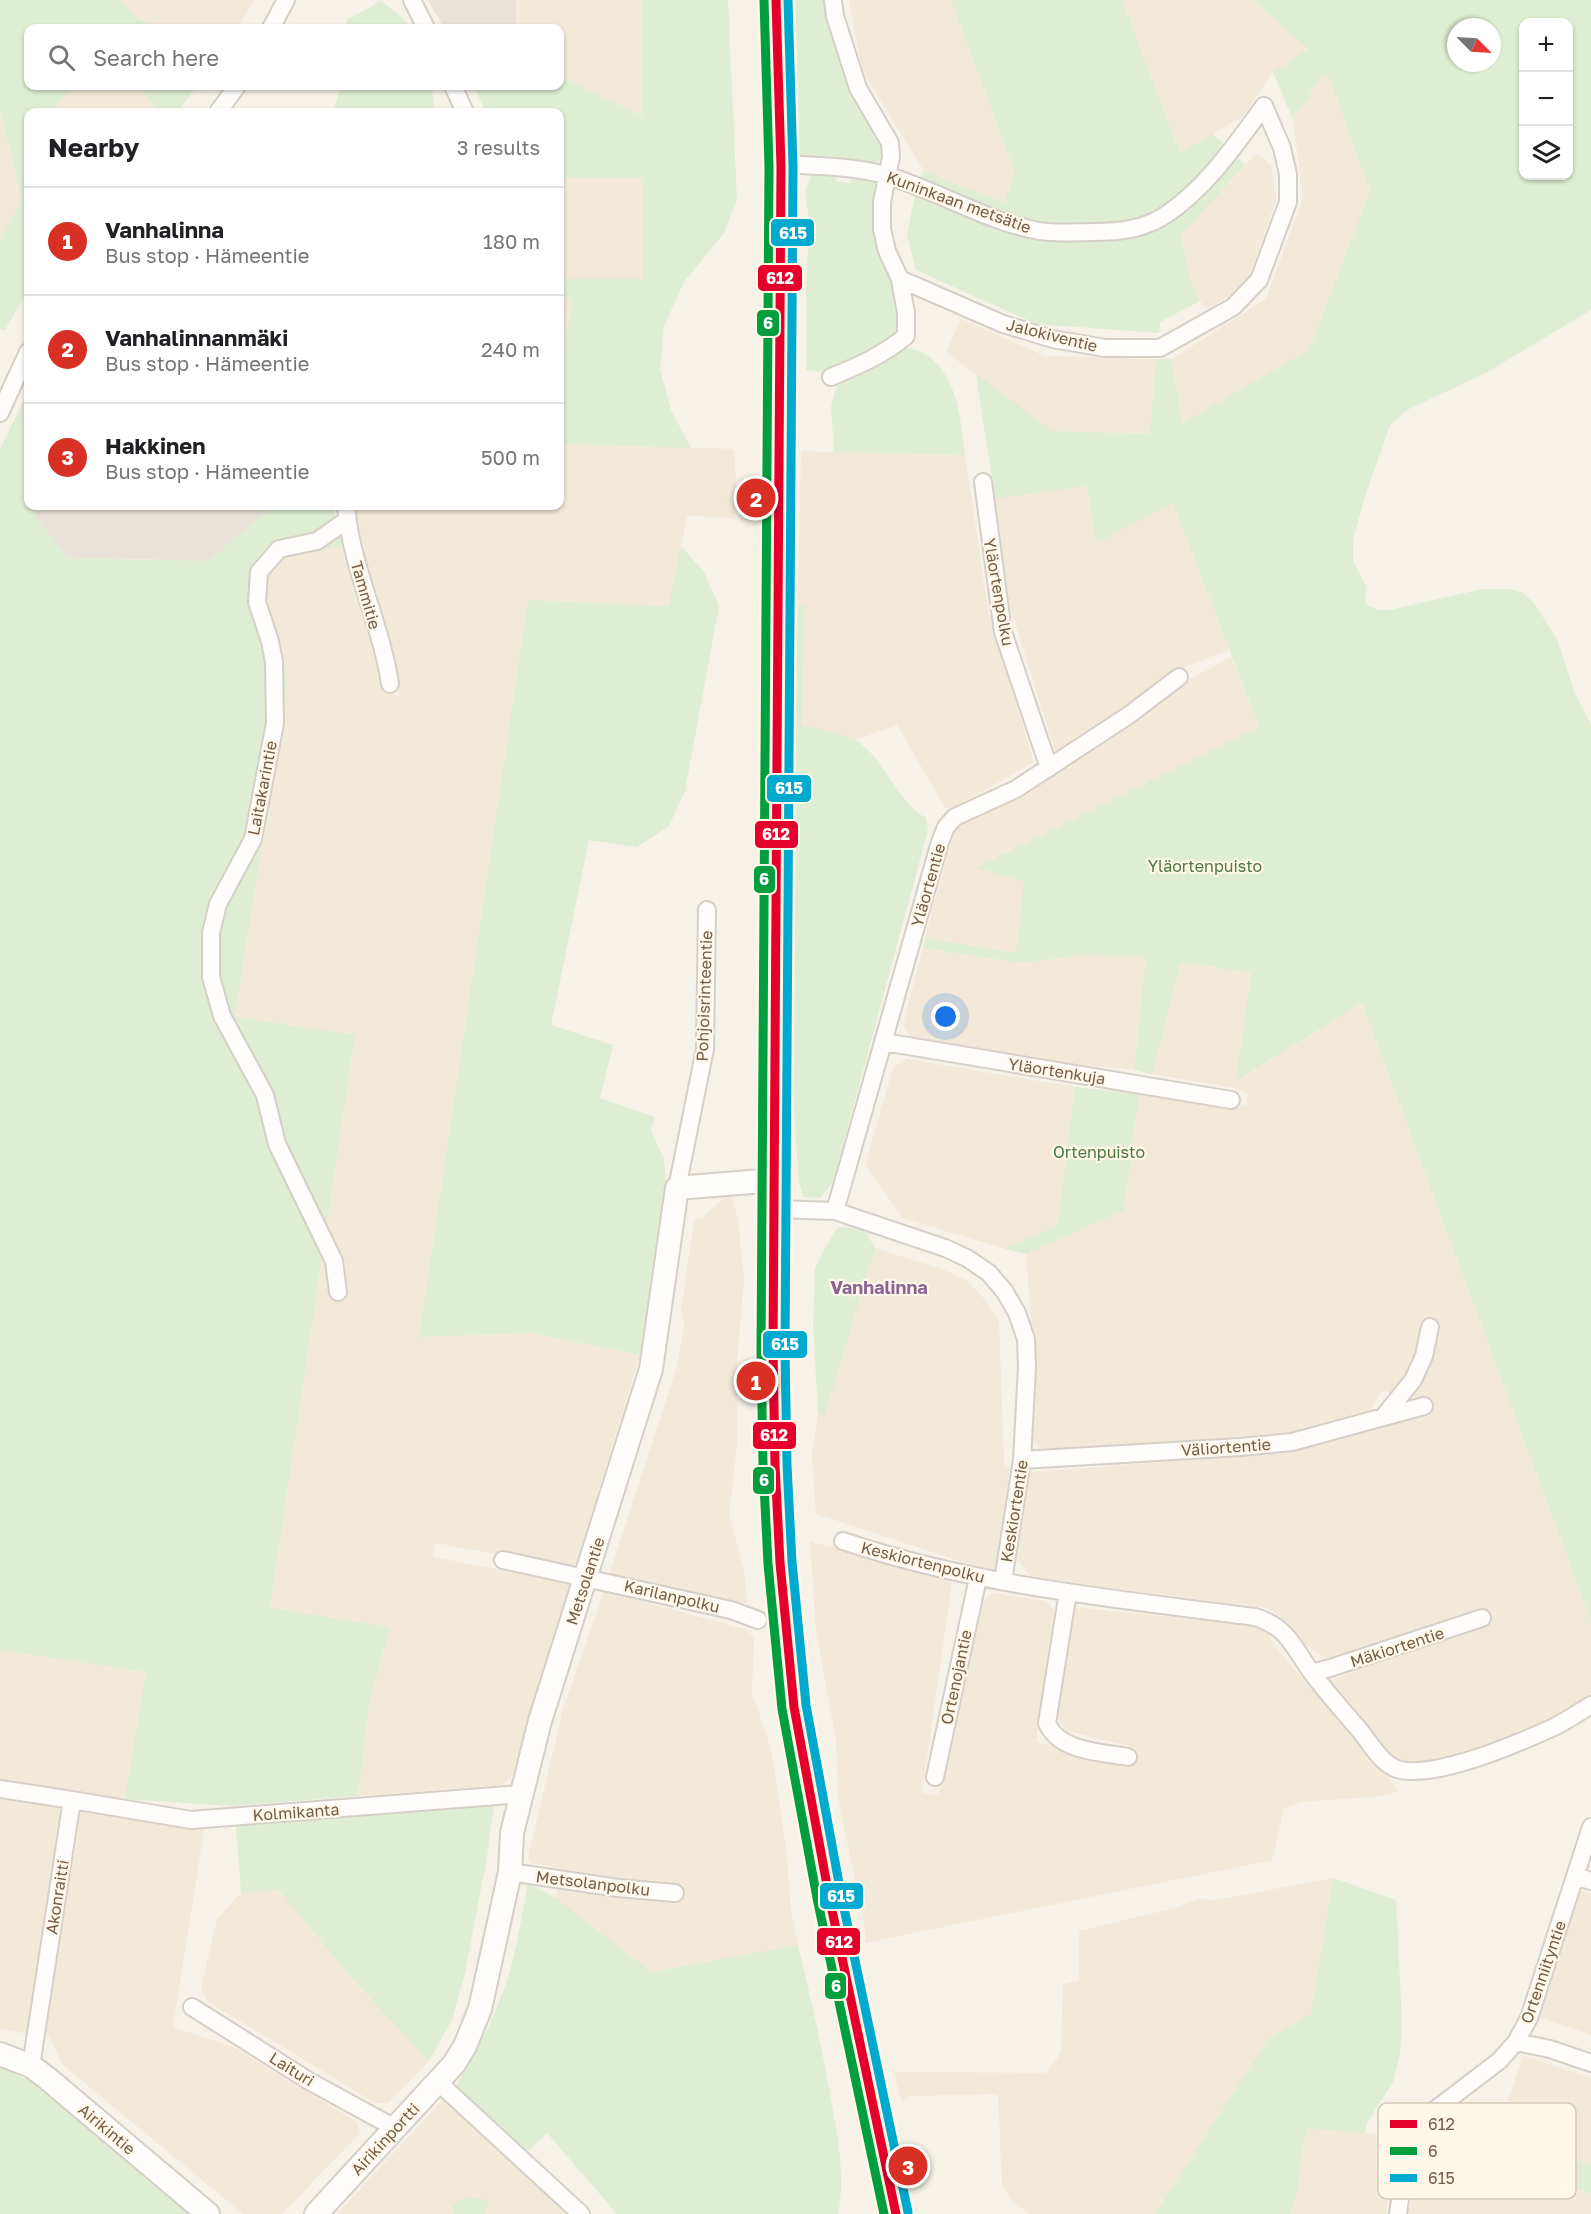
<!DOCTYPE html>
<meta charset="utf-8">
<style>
:root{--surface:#fff;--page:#f2f2f2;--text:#202124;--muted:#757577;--line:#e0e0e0;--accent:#d93025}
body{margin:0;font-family:"Golos Text",sans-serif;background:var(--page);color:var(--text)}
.controls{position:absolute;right:18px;top:18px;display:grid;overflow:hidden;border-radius:12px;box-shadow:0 2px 4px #0004}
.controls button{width:54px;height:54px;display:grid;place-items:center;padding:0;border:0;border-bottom:2px solid var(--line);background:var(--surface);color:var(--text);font:30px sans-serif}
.compass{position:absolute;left:1447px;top:18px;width:54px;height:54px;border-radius:50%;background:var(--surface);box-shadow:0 2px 4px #0004;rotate:114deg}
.you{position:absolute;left:946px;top:1017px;width:21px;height:21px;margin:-15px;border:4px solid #fff;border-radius:50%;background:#1a73e8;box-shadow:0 0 0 9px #1a73e833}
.badge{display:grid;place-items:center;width:39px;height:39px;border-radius:50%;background:var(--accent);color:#fff;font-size:20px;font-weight:700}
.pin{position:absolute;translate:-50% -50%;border:3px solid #fff;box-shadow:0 2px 6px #0006}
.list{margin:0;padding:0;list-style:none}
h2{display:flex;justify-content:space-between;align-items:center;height:78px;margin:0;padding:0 24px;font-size:26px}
h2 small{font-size:20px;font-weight:400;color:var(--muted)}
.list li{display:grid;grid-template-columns:39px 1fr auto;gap:18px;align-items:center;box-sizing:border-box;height:108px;padding:0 24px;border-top:2px solid var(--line)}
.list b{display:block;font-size:22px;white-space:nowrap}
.list p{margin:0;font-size:20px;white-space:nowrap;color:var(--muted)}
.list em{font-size:20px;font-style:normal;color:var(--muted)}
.icon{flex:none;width:33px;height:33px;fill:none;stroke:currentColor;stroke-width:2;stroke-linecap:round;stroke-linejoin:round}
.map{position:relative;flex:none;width:1591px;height:2214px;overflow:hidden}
.search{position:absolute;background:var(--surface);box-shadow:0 2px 4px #0004;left:24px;top:24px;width:540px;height:66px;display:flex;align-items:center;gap:15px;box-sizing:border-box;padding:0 21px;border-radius:12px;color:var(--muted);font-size:22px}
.panel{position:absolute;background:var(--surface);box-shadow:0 2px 4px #0004;left:24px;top:108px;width:540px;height:402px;border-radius:12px}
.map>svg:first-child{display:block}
.residential{fill:#f2e9d8}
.industrial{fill:#e9e2d9}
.green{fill:#dfedd2;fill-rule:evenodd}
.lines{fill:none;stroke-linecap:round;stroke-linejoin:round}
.street-casing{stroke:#d5cfc7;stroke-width:20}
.secondary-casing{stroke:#d5cfc6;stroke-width:26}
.highway-casing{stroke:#d5cdc5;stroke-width:33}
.street{stroke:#fefdfc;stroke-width:16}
.secondary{stroke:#fefdfc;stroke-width:22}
.highway{stroke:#f1e9e3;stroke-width:30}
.bus-1-casing{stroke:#fff8e8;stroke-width:14}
.bus-2-casing{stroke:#fff8e8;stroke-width:14}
.bus-3-casing{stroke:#fff8e8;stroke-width:14}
.bus-1{stroke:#e4002b;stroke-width:9}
.bus-2{stroke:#009e3d;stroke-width:9}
.bus-3{stroke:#00a9ce;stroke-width:9}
.labels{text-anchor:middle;stroke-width:4.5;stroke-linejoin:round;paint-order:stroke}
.street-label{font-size:16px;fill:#745c48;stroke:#fff8e8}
.park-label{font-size:16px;fill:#4c7941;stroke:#fff8e8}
.neighbourhood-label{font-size:18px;font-weight:bold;fill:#8b6497;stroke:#fff8e8}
.key{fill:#fff8e8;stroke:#d5c9b8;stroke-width:1.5}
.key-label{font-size:16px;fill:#745c48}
.line-badge{stroke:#fff8e8;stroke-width:2}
.badge-label{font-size:16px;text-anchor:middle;font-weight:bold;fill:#fff}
</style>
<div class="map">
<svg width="1591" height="2214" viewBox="0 0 1591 2214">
<rect width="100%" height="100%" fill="#f6f2e8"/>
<path class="residential" d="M 120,0 L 254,0 L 237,28 L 157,28 L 138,18 Z
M 516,0 L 642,0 L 642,116 L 560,76 L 560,28 L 516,28 Z
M 849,0 L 951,0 L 1015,173 L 1004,203 L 924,171 L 862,69 Z
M 1122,0 L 1253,0 L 1308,49 L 1273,72 L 1242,117 L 1180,153 Z
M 1328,73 L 1370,191 L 1309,350 L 1182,423 L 1172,359 L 1266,299 L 1303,198 L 1293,120 L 1322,76 Z
M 74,86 L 140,86 L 158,112 L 49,112 Z
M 0,112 L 22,199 L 0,240 Z
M 1256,153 L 1271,165 L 1276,200 L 1246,285 L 1206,310 L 1192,287 L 1181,235 Z
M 643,177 L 643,279 L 560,279 L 560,182 L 565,178 Z
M 560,297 L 572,297 L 560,383 Z
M 961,319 L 1045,356 L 1156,359 L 1150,434 L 1053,431 L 946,352 Z
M 560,444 L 734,449 L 736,484 L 734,518 L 687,516 L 670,606 L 528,600 L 419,1337 L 530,1333 L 640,1355 L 576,1564 L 569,1567 L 435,1543 L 433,1557 L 566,1582 L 570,1586 L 511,1777 L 502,1785 L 358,1796 L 369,1705 L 390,1627 L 270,1609 L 355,1035 L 235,1017 L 288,680 L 252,562 L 344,546 L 384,693 L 400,697 L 359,544 L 353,506 L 560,506 Z
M 801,451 L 965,455 L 988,610 L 1034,762 L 958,805 L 946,809 L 897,725 L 855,740 L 802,725 L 805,607 L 798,604 Z
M 1087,486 L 1096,543 L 1173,502 L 1229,650 L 1181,668 L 1116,719 L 1063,751 L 1055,751 L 1010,606 L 995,499 Z
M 1231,657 L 1259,727 L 977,866 L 1024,882 L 1017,953 L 925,938 L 955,826 L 1018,797 L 1179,685 Z
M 923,948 L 1022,963 L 1082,955 L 1146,957 L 1134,1070 L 1070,1064 L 911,1037 L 903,1026 Z
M 1180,962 L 1251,973 L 1237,1081 L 1362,1003 L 1591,1621 L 1591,1697 L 1541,1725 L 1474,1750 L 1430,1763 L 1408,1766 L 1393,1758 L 1328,1681 L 1487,1623 L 1479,1608 L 1327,1660 L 1303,1643 L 1290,1624 L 1268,1608 L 1032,1578 L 1017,1559 L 1030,1472 L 1287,1453 L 1422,1415 L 1415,1398 L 1382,1391 L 1370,1410 L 1275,1436 L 1042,1452 L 1031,1436 L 1031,1317 L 1026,1254 L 1124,1210 L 1139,1094 L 1246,1106 L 1247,1093 L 1235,1088 L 1152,1074 Z
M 907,1059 L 1075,1087 L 1058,1225 L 1005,1249 L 903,1218 L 865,1165 L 893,1068 Z
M 727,1195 L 732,1197 L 738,1220 L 744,1280 L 735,1385 L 737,1395 L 737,1446 L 729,1514 L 744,1570 L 747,1603 L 609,1575 L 676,1370 L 685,1323 L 682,1318 L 681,1310 L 694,1222 L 696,1218 L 701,1219 Z
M 875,1248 L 942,1269 L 968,1281 L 986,1301 L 999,1322 L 1004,1465 L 1011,1468 L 996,1573 L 816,1514 L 812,1455 L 818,1413 L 825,1414 Z
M 810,1541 L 903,1566 L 952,1582 L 922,1793 L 939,1795 L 981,1603 L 993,1593 L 1046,1601 L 1056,1612 L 1036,1742 L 1131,1765 L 1136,1748 L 1065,1730 L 1056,1716 L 1074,1607 L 1264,1627 L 1276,1648 L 1384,1771 L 1398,1792 L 1372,1797 L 1301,1802 L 1284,1808 L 1272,1860 L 865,1943 L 865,1927 L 838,1798 L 836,1740 L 816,1631 Z
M 604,1591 L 744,1629 L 754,1636 L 752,1694 L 771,1748 L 786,1847 L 791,1910 L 798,1945 L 651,1972 L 556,1898 L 561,1869 L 532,1863 L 528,1858 L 563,1709 Z
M 0,1650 L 146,1672 L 125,1799 L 0,1781 Z
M 0,1799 L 64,1809 L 28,2034 L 0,2029 Z
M 81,1811 L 204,1830 L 173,2027 L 233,2047 L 357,2122 L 360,2133 L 282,2214 L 243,2214 L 63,2065 L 46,2030 Z
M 1333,1878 L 1311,2014 L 1268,2039 L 1155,2214 L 1029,2214 L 1012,2201 L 1002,2184 L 998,2094 L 909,2096 L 902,2103 L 894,2072 L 1045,2073 L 1057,2059 L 1061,2051 L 1063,1984 L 1079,1980 L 1079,1931 L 1175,1908 L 1197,1899 L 1216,1900 Z
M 279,1890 L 355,1982 L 429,2061 L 388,2103 L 375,2103 L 207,2001 L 201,1988 L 217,1919 L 241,1893 Z
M 1577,1890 L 1591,1894 L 1591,2035 L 1535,2016 Z
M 1523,2056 L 1591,2078 L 1591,2165 L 1497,2133 Z
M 455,2087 L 591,2214 L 337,2214 Z
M 1306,2127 L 1395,2136 L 1386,2214 L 1290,2214 L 1297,2194 Z
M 1419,2143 L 1591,2193 L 1591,2214 L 1409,2214 Z"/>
<path class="industrial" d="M 428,0 L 516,0 L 516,28 L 444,28 Z
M 28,389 L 28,506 L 334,506 L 334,511 L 344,546 L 252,562 L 0,556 L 0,454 Z"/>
<path class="green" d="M 0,0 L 120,0 L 138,18 L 157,28 L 28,28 L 28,86 L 74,86 L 49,112 L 28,112 L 28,289 L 5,330 L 0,329 L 0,240 L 22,199 L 0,112 Z
M 642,0 L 728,0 L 737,200 L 724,233 L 684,282 L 664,326 L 660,369 L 671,410 L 691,448 L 560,444 L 560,383 L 572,298 L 560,297 L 560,279 L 643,279 L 643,178 L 565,178 L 560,182 L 560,112 L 486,112 L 473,86 L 560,86 L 560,76 L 642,116 Z
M 787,0 L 826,0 L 883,145 L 883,157 L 877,162 L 865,164 L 802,160 L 793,152 Z
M 951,0 L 1122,0 L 1180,153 L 1213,134 L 1245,165 L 1181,235 L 1192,287 L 1200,301 L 1160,322 L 1159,333 L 1036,324 L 916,270 L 907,235 L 914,199 L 924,171 L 1004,203 L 1015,173 Z
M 1253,0 L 1591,0 L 1591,310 L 1486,373 L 1407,410 L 1390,425 L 1365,497 L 1353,539 L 1353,561 L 1366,586 L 1365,600 L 1367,605 L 1379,610 L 1389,610 L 1483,589 L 1510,589 L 1523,593 L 1534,603 L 1557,639 L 1574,691 L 1591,725 L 1591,1621 L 1362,1003 L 1236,1081 L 1251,973 L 1181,962 L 1152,1074 L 1134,1070 L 1146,957 L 1082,955 L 1022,963 L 923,948 L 925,938 L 1016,953 L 1024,882 L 976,867 L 1259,727 L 1173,503 L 1096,543 L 1087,486 L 995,499 L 976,374 L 1053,431 L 1150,434 L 1156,359 L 1172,359 L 1182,423 L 1309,350 L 1370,191 L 1328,74 L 1322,76 L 1293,120 L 1273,72 L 1308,49 ZM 1524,22 L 1568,22 L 1568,176 L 1524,176 ZM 1456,27 L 1492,27 L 1492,63 L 1456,63 Z
M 381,1 L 404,19 L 409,28 L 347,28 L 347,20 Z
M 140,86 L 197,86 L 178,112 L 158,112 Z
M 341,86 L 432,86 L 434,112 L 333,112 Z
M 820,170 L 835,173 L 837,181 L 850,183 L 852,177 L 876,181 L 896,278 L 899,332 L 894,338 L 833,373 L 806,370 L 806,278 L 810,226 L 805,191 L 811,177 Z
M 905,348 C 911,349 919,350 924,353 C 959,376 960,418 965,455 L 834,452 L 831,406 L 837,385 C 862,376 885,364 905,348 Z
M 22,404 L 28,475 L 28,506 L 34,506 L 36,517 L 68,558 L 208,561 L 272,506 L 334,506 L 334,511 L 344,546 L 253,562 L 288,679 L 235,1017 L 355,1035 L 270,1608 L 390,1627 L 369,1705 L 358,1796 L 230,1806 L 125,1799 L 146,1672 L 0,1650 L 0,449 Z
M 681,546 L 704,572 L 719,606 L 685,791 L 669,826 L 637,847 L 589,840 L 551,1025 L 613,1045 L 600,1098 L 655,1117 L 651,1130 L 664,1159 L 666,1186 L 640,1355 L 530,1333 L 419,1337 L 528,600 L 669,606 Z
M 798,604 L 805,607 L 802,725 C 817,729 844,733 857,741 C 886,761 896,800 926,818 L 928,830 L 833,1182 L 820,1198 L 803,1197 L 799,1182 L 789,1041 L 791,771 Z
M 1075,1087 L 1139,1094 L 1124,1210 L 1026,1254 L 1005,1249 L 1058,1225 Z
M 838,1227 L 864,1229 L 875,1248 L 825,1415 L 818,1413 L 813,1324 L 815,1269 L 825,1248 Z
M 494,1804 L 486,1863 L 465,1973 L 452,2020 L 429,2061 L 355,1982 L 279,1890 L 241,1893 L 236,1826 Z
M 1333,1878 L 1396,1900 L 1402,2023 L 1400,2055 L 1393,2082 L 1367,2123 L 1365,2133 L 1306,2128 L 1297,2194 L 1290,2214 L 1155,2214 L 1268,2039 L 1311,2014 Z
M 528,1883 L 556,1898 L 651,1972 L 798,1945 C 810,1994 821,2044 830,2094 C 837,2134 846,2174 838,2214 L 617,2214 L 547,2133 L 526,2153 L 455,2087 C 474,2057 491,2025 503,1992 C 516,1957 521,1919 528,1883 Z
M 0,2067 L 38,2085 L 192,2214 L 0,2214 Z
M 1497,2133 L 1591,2165 L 1591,2193 L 1489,2163 Z
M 469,2197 L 484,2199 L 489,2203 L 485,2214 L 453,2214 L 453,2204 Z"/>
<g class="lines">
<defs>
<path id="street" d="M 412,0 L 426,28
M 271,28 L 286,0
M 453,86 L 465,112
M 218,112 L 237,86
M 781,164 C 816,166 852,166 885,175 C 937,190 985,221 1039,231 C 1056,234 1076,232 1094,232 C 1120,232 1145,229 1167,214 C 1207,187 1236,144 1264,106
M 900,279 L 1003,324 L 1053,339 L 1105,348 L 1160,348 L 1233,307 L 1259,280 L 1288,202 L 1288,174 L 1282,148 L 1264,106
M 831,377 C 858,366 883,355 906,336 L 906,313 L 900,279 L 887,251 L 882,229 L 882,202 L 891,157 L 890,143 L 858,88 L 835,16 L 833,0
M 0,413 L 28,352
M 983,482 L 1003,632 L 1049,768
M 346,506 C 351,567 381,623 390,684
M 884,1042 L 1231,1100
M 677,1188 L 705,1049 L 707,910
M 775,1209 L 835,1211 L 945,1248 L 967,1258 L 989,1273 L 1005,1292 L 1017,1313 L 1026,1339 L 1027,1367 L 1022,1460 L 1003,1581
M 835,1211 L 940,842 L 946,827 L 955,817 L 1016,789 L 1129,715 L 1179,677
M 338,1292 L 334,1261 L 277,1144 L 265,1095 L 222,1016 L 211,977 L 211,933 L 218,904 L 253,839 L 275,723 L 274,662 L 270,641 L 257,602 L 259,572 L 279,549 L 317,541 L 347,520
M 1384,1416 L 1413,1380 L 1424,1356 L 1430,1327
M 1022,1460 L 1241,1447 L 1292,1442 L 1424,1406
M 843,1541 C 976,1586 1117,1599 1255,1617 C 1288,1627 1293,1647 1312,1673 C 1327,1693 1345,1713 1361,1732 C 1370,1743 1379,1759 1391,1766 C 1421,1786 1521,1742 1552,1728 C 1565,1722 1578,1713 1591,1705
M 503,1560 L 731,1610 L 758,1620
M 1068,1592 L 1047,1723 C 1059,1752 1101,1752 1128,1757
M 1312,1673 L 1330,1668 L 1482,1618
M 935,1777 L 978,1578
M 0,1789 L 72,1800 L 31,2066
M 72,1800 L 191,1820 L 521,1794
M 510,1872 L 618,1888 L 675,1893
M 1575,1876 L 1591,1881
M 192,2007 L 309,2081 L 395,2128
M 1516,2042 L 1550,2049 L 1591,2063
M 438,2082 L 581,2214
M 1398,2214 L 1405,2162 L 1413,2133 L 1423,2119 L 1499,2061 L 1516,2042 L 1529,2018 L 1591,1827"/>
<path id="secondary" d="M 0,2054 L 31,2066 L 47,2078 L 208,2214
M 316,2214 L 454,2064 L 465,2046 L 480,2009 L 510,1872 L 512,1833 L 540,1721 L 651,1369 L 677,1188 L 775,1180"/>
<path id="highway" d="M 776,0 L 781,167 L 773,1350 L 775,1465 L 780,1563 L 794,1707 L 829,1896 L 896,2214"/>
</defs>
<use href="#street" class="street-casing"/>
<use href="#secondary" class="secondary-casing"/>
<use href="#highway" class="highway-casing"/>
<use href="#street" class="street"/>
<use href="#secondary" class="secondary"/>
<use href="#highway" class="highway"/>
<defs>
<path id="bus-1" d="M 776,0 L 781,167 L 773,1350 L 775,1465 L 780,1563 L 794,1707 L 829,1896 L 896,2214"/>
<path id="bus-2" d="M 764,0 L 769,167 L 761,1350 L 763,1465 L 768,1564 L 782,1709 L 817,1898 L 884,2214"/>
<path id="bus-3" d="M 788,0 L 793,167 L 785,1350 L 787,1465 L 792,1562 L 806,1705 L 841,1894 L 908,2212"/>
</defs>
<use href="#bus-1" class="bus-1-casing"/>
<use href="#bus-2" class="bus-2-casing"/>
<use href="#bus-3" class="bus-3-casing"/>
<use href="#bus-1" class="bus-1"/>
<use href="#bus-2" class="bus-2"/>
<use href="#bus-3" class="bus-3"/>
</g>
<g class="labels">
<g class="street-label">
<text transform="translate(959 202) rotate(20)" y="6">Kuninkaan metsätie</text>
<text transform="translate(1052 335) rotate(14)" y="6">Jalokiventie</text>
<text transform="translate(999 592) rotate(80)" y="6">Yläortenpolku</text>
<text transform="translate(366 595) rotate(74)" y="6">Tammitie</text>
<text transform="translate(262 788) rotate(-79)" y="6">Laitakarintie</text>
<text transform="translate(928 885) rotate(-74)" y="6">Yläortentie</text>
<text transform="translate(704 996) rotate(-88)" y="6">Pohjoisrinteentie</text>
<text transform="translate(1057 1071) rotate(9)" y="6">Yläortenkuja</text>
<text transform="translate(1226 1447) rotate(-4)" y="6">Väliortentie</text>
<text transform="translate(1014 1511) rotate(-81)" y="6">Keskiortentie</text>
<text transform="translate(923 1562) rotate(14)" y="6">Keskiortenpolku</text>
<text transform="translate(585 1581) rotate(-72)" y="6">Metsolantie</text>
<text transform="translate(672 1596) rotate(13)" y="6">Karilanpolku</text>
<text transform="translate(1397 1647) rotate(-18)" y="6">Mäkiortentie</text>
<text transform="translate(956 1677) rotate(-78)" y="6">Ortenojantie</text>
<text transform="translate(296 1812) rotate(-4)" y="6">Kolmikanta</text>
<text transform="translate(593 1883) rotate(7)" y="6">Metsolanpolku</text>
<text transform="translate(57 1897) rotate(-81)" y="6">Akonraitti</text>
<text transform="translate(1543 1972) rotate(-71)" y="6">Ortenniityntie</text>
<text transform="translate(292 2069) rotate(32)" y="6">Laituri</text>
<text transform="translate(107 2129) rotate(40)" y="6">Airikintie</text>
<text transform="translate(385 2139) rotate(-47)" y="6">Airikinportti</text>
</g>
<g class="park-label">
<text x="1205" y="872">Yläortenpuisto</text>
<text x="1099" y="1158">Ortenpuisto</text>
</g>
<g class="neighbourhood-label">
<text x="879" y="1294">Vanhalinna</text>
</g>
</g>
<rect x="1378" y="2103" width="198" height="96" rx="9" class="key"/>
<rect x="1390" y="2120" width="27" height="8" fill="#e4002b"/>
<rect x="1390" y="2147" width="27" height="8" fill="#009e3d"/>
<rect x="1390" y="2174" width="27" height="8" fill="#00a9ce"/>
<g class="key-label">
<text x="1428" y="2130">612</text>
<text x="1428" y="2157">6</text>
<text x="1428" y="2184">615</text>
</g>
<g class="line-badge">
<rect x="770" y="218" width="45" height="29" rx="6" fill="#00a9ce"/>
<rect x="757" y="264" width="46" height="28" rx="6" fill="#e4002b"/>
<rect x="756" y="309" width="24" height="28" rx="6" fill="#009e3d"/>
<rect x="766" y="774" width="46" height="29" rx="6" fill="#00a9ce"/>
<rect x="754" y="820" width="45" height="29" rx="6" fill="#e4002b"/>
<rect x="753" y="865" width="23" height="29" rx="6" fill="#009e3d"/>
<rect x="762" y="1330" width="46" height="29" rx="6" fill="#00a9ce"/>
<rect x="752" y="1421" width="45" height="29" rx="6" fill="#e4002b"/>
<rect x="752" y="1466" width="23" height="29" rx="6" fill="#009e3d"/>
<rect x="819" y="1882" width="45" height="28" rx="6" fill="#00a9ce"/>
<rect x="816" y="1927" width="45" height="29" rx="6" fill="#e4002b"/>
<rect x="824" y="1972" width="23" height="28" rx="6" fill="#009e3d"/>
</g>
<g class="badge-label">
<text x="793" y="239">615</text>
<text x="780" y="284">612</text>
<text x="768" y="329">6</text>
<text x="789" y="794">615</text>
<text x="776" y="840">612</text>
<text x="764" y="885">6</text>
<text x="785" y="1350">615</text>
<text x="774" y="1441">612</text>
<text x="764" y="1486">6</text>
<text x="841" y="1902">615</text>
<text x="839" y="1948">612</text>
<text x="836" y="1992">6</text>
</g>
</svg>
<div class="controls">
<button>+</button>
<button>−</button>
<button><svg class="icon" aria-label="layers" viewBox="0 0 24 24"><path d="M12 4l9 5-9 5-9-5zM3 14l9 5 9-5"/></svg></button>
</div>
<svg class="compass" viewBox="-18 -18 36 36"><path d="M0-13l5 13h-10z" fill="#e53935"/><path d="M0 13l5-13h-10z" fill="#757577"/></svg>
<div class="you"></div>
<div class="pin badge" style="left:756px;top:1381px">1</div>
<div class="pin badge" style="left:756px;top:498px">2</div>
<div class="pin badge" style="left:908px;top:2166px">3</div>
<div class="search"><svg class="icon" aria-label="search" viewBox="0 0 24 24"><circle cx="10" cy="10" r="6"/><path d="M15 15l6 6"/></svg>Search here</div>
<section class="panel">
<h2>Nearby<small>3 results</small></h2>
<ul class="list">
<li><span class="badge">1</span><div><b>Vanhalinna</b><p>Bus stop · Hämeentie</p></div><em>180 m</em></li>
<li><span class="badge">2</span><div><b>Vanhalinnanmäki</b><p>Bus stop · Hämeentie</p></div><em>240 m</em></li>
<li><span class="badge">3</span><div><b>Hakkinen</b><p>Bus stop · Hämeentie</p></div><em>500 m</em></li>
</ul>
</section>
</div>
